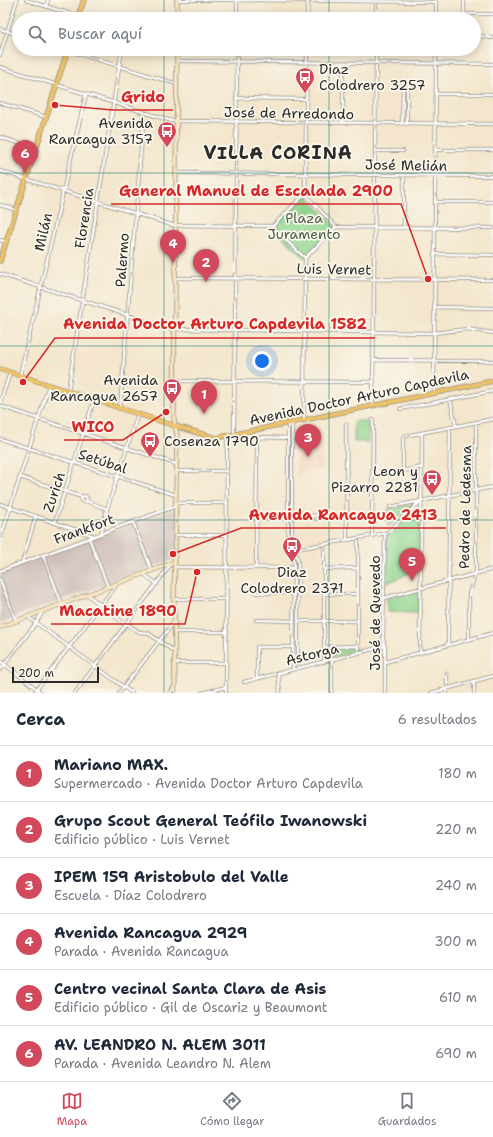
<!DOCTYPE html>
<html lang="es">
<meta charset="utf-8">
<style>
:root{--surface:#fff;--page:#f6f6f7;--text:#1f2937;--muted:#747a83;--line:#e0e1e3;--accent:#d1495b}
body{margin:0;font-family:"Shantell Sans",sans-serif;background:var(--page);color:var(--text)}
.scale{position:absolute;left:12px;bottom:10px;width:87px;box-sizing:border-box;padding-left:4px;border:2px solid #2b2b2b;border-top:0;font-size:11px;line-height:14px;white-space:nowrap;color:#2b2b2b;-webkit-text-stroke:3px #fbf7ec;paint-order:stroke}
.you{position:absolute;left:262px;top:361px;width:14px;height:14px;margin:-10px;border:3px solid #fff;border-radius:50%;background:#1a73e8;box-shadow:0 0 0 6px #1a73e833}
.badge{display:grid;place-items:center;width:26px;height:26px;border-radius:50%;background:var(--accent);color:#fff;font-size:13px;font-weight:700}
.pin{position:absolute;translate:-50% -33px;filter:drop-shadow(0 1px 2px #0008)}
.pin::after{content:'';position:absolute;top:21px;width:14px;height:12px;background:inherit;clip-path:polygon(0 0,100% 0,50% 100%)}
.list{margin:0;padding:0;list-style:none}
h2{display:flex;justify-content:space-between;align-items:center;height:52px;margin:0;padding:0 16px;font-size:17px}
h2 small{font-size:13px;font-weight:400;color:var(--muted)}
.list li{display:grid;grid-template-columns:26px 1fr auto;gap:12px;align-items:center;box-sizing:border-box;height:56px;padding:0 16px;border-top:1px solid var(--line)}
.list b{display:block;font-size:15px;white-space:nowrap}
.list p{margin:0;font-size:13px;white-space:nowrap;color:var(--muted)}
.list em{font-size:13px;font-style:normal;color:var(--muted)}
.icon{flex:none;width:22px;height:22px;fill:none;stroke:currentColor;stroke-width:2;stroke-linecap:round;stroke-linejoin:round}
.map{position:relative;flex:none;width:493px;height:693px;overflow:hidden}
.search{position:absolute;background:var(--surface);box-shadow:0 2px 10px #0003;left:12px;right:12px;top:12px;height:44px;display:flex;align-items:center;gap:10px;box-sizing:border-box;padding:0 14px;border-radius:22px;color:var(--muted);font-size:15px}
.sheet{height:388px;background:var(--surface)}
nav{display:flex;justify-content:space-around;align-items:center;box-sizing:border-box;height:56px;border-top:1px solid var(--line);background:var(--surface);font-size:11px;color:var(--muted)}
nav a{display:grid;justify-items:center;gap:2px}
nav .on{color:var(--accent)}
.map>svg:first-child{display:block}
.built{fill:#f2d4be}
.industrial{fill:#cfc0ba}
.green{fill:#8ed48e;stroke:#5c805c}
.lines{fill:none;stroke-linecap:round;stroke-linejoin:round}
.minor-casing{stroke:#8f887c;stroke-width:4}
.secondary-casing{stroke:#8f887c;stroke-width:5}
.primary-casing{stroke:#8f887c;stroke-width:5.5}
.minor{stroke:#fff;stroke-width:2.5}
.secondary{stroke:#f9e7c3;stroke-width:3.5}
.primary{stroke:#efc469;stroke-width:4}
.grid{fill:none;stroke:#0f766e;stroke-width:1;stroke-opacity:0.55}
.labels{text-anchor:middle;stroke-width:3.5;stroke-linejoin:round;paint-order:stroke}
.poi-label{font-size:14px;fill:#2b2b2b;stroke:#fbf7ec;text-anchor:end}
.street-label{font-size:14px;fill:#2b2b2b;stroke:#fbf7ec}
.park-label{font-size:14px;fill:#495e49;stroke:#fbf7ec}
.district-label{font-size:18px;font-weight:bold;letter-spacing:1px;fill:#2b2b2b;stroke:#fbf7ec}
.leader{fill:none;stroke:#d62828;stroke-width:1.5}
.callout-dot{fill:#d62828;stroke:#fbf7ec;stroke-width:1.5}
.callout-label{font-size:15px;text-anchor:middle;font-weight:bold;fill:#d62828;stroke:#fbf7ec;stroke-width:3.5;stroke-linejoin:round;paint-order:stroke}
</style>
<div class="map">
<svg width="493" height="693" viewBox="0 0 493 693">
<rect width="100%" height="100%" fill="#fbf7ec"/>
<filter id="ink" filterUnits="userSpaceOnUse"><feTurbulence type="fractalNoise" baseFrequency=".025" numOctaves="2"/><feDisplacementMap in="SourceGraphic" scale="8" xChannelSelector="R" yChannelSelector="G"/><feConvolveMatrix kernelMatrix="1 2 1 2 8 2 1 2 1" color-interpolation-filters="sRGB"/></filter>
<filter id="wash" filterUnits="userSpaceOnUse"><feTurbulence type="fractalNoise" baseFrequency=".012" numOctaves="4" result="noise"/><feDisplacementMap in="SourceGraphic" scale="16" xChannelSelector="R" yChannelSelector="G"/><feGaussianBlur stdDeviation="0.9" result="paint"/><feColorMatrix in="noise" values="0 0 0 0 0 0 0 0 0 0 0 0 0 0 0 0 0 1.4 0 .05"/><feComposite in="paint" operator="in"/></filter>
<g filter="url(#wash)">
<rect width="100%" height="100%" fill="#f3e6cc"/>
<path class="built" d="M 321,428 L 322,470 L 309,470 L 296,477 L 295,443 L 305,443 L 306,430 Z"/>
<path class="industrial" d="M 181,506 L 181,552 L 175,559 L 0,623 L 0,572 Z"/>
<path class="green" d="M 305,194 L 336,227 L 305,258 L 275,230 L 273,226 Z
M 354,421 L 368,421 L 368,442 L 354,442 Z
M 415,504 L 388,527 L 388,509 Z
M 419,508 L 419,569 L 387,583 L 387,536 Z
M 419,590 L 419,613 L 387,612 L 387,598 Z
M 329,647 L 356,648 L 356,651 L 328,658 L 327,656 L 326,649 Z"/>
</g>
<g filter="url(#ink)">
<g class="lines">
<defs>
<path id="minor" d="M 26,0 L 87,19
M 178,0 L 236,0
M 238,0 L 436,2
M 46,6 L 48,0
M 464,14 L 493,14
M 237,19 L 237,0
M 307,19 L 308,0
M 376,19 L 376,2
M 436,19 L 436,0
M 464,19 L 464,0
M 0,29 L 19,35
M 474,35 L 493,38
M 63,49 L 177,84
M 0,55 L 17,0
M 177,61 L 493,64
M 0,67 L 172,121 L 493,124
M 436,94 L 493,94
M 236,98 L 306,99
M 0,103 L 46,117
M 343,123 L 343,63
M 402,124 L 403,88 L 405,87 L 407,89 L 407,124
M 0,137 L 36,149
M 435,150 L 493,150
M 375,151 L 403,151
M 0,171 L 172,225 L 273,226
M 176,173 L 493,176
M 305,194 L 307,49
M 305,194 L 336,227
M 435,202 L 493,202
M 0,205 L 17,210
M 273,226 L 305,194
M 273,226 L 275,230 L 305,258
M 336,227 L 493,228
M 404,227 L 404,175
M 0,240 L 7,242
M 434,254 L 493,255
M 305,258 L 336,227
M 0,274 L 171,329 L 434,333 L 467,329 L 493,333
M 175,278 L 493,280
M 434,307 L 493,308
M 374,360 L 493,361
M 20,375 L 86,94
M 175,381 L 374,382
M 68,391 L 122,49
M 434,393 L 436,49
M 450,399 L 456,426
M 0,403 L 10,373
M 373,405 L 376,49
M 0,406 L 176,464
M 120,408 L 144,112
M 400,409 L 493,391
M 304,420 L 305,258
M 292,423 L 292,541 L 298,562 L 298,668
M 288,424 L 288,543 L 294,563 L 293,669
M 346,424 L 347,540
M 234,434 L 237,49
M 0,439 L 176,495
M 176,471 L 227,471
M 403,471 L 403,439 L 405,436 L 493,419
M 389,474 L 422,467
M 20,477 L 82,497
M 347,490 L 372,490
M81 499a3 3 0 1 1 6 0a3 3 0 1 1-6 0Z
M 86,501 L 107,509
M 176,503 L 227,503
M 0,504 L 94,536
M 390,507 L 493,487
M 257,515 L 347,516
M 55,522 L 94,400
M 133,522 L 152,571
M 385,533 L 383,639 L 385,648 L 385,693
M 101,534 L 107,509 L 138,414
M 176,535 L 227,535
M 372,535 L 373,420
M 89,538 L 108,587
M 358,538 L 358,653
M 0,540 L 49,385
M 290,550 L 387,533 L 421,501
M 43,555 L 62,604
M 22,563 L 36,516
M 175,567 L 294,568
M 256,567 L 257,440 L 261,437 L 288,438
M 324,569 L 358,568
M 0,571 L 176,506
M 144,574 L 157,584
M 0,579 L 16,621
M 256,593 L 294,593
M 324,594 L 358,594
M 88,595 L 126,625
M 384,598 L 493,569
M 174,599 L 227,599
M 28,617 L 132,693
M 256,620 L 294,621
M 298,621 L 358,621
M 127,624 L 139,632 L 148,633 L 175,652
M 175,632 L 227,632
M 469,639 L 469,594 L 476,571 L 476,422
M 448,645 L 450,427
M 324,647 L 358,646
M 420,652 L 422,433
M 332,660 L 332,693
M 0,661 L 42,693
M 324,662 L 324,544
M 385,662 L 493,633
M 175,663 L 227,663
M 0,670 L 36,623 L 43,611
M 278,672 L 280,693
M 257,678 L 257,647 L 294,647
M 244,682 L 385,646
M 175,687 L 175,693
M 34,693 L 117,584
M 75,693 L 171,564
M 119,693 L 174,622
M 202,693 L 226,687
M 226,693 L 227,436
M 431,693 L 493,676
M 447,693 L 447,674
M 474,693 L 474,682"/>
<path id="secondary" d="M 177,19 L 177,0
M 0,627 L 175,562
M 170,693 L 175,686 L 174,599 L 177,435 L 174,420 L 177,49"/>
<path id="primary" d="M 77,19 L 84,0
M 0,261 L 68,49
M 0,369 L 175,426 L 216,438 L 493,381"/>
</defs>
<use href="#minor" class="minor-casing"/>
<use href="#secondary" class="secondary-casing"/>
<use href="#primary" class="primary-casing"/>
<use href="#minor" class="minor"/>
<use href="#secondary" class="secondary"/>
<use href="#primary" class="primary"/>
</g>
</g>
<path class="grid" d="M 164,0 L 164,19M 329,0 L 329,19M 164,49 L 164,693M 329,49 L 329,693M 0,173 L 493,173M 0,346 L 493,346M 0,520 L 493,520"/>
<defs>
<symbol id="bus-pin" viewBox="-11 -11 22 30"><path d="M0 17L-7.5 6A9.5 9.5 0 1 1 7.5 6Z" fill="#d1495b" stroke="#fbf7ec"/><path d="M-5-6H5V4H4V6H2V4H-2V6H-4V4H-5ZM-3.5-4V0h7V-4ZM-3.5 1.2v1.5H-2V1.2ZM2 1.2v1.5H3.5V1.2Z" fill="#fff"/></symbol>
</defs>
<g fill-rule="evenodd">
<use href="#bus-pin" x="294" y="66" width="22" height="30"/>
<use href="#bus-pin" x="156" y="120" width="22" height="30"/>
<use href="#bus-pin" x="161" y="377" width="22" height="30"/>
<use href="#bus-pin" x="139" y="430" width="22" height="30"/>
<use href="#bus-pin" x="421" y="468" width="22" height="30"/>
<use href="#bus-pin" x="281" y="535" width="22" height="30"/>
</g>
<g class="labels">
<g class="poi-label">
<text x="319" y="74" text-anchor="start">Diaz<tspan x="319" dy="16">Colodrero 3257</tspan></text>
<text x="153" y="128">Avenida<tspan x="153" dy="16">Rancagua 3157</tspan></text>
<text x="158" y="385">Avenida<tspan x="158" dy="16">Rancagua 2657</tspan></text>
<text x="164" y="446" text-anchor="start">Cosenza 1790</text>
<text x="418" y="476">Leon y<tspan x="418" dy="16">Pizarro 2281</tspan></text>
<text x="292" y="577" text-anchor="middle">Diaz<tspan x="292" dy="16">Colodrero 2371</tspan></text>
</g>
<g class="street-label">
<text transform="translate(289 113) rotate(1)" y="5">José de Arredondo</text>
<text transform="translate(406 165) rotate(1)" y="5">José Melián</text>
<text transform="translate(84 218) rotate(-81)" y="5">Florencia</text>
<text transform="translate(43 232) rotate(-77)" y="5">Milán</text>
<text transform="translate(122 260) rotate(-86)" y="5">Palermo</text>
<text transform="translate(334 269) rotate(1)" y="5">Luis Vernet</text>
<text transform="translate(359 397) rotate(-12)" y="5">Avenida Doctor Arturo Capdevila</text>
<text transform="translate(103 461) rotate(18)" y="5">Setúbal</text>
<text transform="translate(54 492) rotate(-72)" y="5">Zurich</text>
<text transform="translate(465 507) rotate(-89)" y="5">Pedro de Ledesma</text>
<text transform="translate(84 529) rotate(-20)" y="5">Frankfort</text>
<text transform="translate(375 613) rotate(-90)" y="5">José de Quevedo</text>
<text transform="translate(312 654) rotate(-14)" y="5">Astorga</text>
</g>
<g class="park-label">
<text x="304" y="223">Plaza<tspan x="304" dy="16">Juramento</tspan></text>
</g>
<g class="district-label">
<text x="278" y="159">VILLA CORINA</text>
</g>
</g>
<path class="leader" d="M55 105L113 110H173M428 279L401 204H111M23 382L55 338H375M166 412L123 440H64M173 554L241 528H446M197 572L185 624H51"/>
<g class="callout-dot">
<circle cx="55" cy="105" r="4"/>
<circle cx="428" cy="279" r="4"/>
<circle cx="23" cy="382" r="4"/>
<circle cx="166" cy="412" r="4"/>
<circle cx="173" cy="554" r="4"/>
<circle cx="197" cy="572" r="4"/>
</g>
<g class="callout-label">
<text x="143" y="102">Grido</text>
<text x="256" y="196">General Manuel de Escalada 2900</text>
<text x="215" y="329">Avenida Doctor Arturo Capdevila 1582</text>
<text x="93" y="432">WICO</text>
<text x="343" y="520">Avenida Rancagua 2413</text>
<text x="118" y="616">Macatine 1890</text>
</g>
</svg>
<div class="scale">200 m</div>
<div class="you"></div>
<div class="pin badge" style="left:204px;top:414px">1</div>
<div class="pin badge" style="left:206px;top:282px">2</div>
<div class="pin badge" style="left:308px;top:457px">3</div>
<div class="pin badge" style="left:173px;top:263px">4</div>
<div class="pin badge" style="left:412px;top:581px">5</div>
<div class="pin badge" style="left:25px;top:173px">6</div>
<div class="search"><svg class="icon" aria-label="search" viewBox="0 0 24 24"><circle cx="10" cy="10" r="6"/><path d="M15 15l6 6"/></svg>Buscar aquí</div>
</div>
<section class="sheet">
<h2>Cerca<small>6 resultados</small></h2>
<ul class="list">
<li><span class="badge">1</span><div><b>Mariano MAX.</b><p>Supermercado · Avenida Doctor Arturo Capdevila</p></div><em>180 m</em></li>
<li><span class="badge">2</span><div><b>Grupo Scout General Teófilo Iwanowski</b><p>Edificio público · Luis Vernet</p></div><em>220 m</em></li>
<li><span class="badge">3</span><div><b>IPEM 159 Aristobulo del Valle</b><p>Escuela · Díaz Colodrero</p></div><em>240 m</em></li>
<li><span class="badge">4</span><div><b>Avenida Rancagua 2929</b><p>Parada · Avenida Rancagua</p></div><em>300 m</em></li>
<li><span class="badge">5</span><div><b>Centro vecinal Santa Clara de Asis</b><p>Edificio público · Gil de Oscariz y Beaumont</p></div><em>610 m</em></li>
<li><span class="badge">6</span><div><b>AV. LEANDRO N. ALEM 3011</b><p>Parada · Avenida Leandro N. Alem</p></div><em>690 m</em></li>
</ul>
</section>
<nav>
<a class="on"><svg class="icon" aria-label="map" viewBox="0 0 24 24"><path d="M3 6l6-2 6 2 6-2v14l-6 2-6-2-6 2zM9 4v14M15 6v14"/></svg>Mapa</a>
<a><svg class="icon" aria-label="directions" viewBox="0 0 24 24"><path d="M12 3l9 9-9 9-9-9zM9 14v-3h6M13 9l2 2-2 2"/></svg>Cómo llegar</a>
<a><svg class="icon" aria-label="saved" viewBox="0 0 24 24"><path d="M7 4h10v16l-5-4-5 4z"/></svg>Guardados</a>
</nav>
